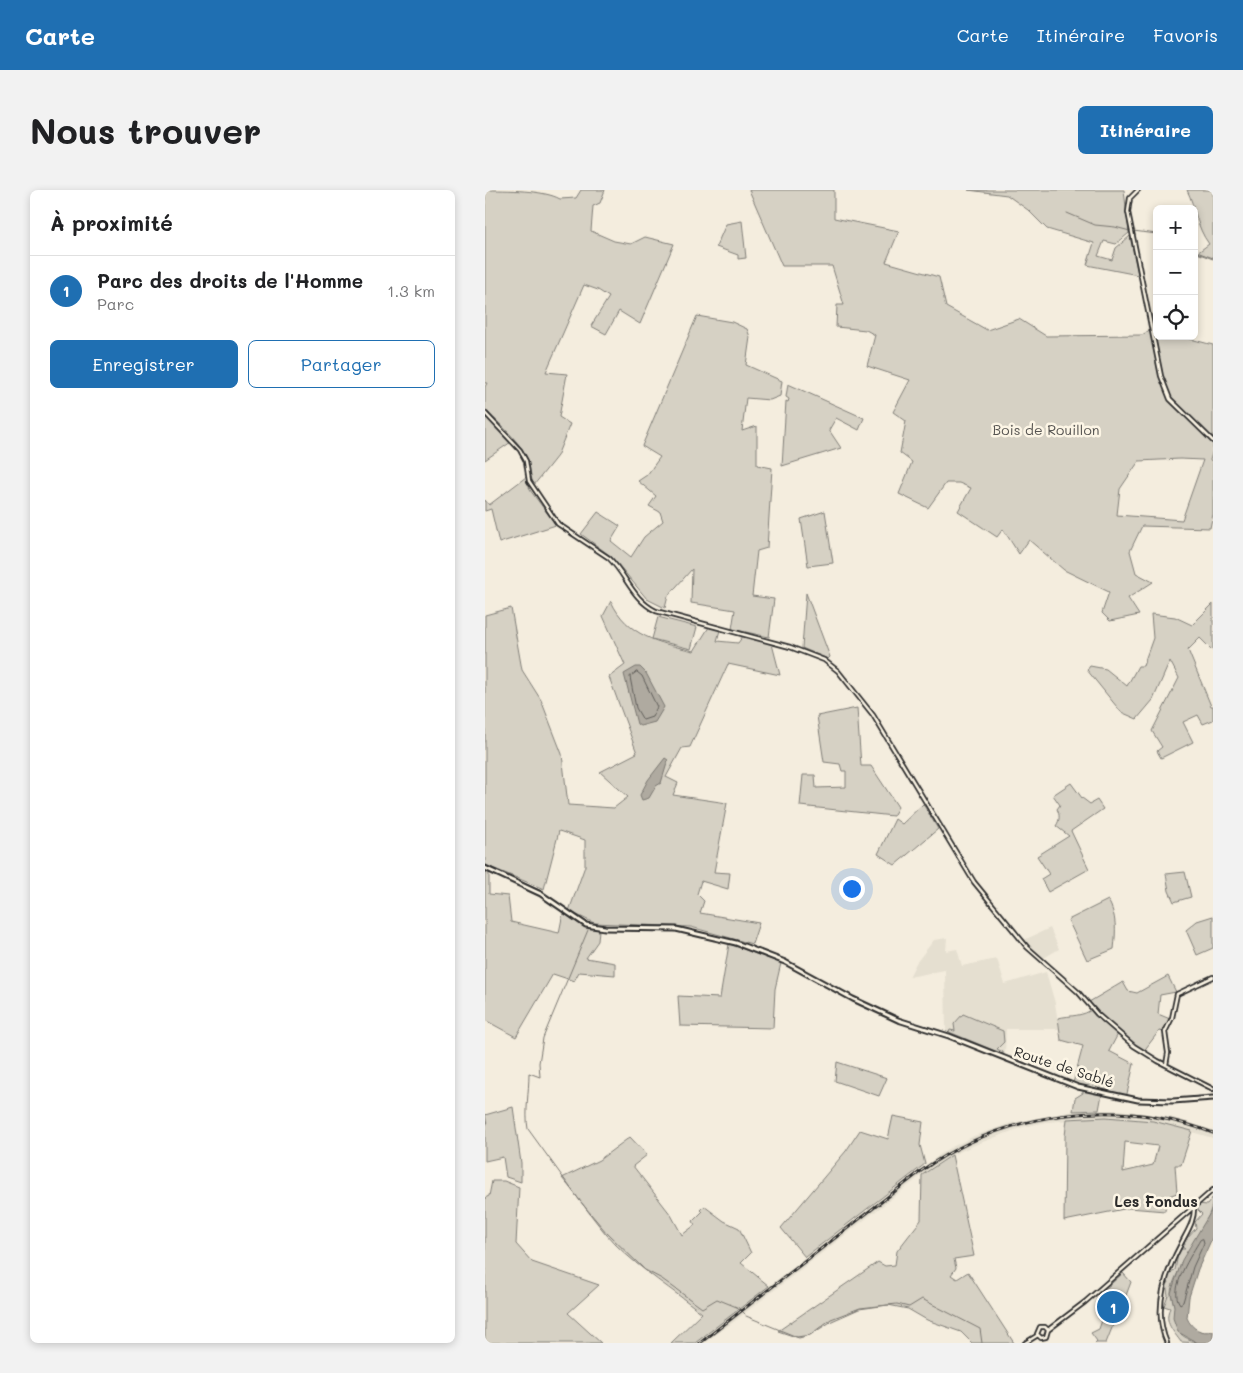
<!DOCTYPE html>
<html lang="fr">
<meta charset="utf-8">
<style>
:root{--surface:#fff;--page:#f2f2f2;--text:#202124;--muted:#757577;--line:#e0e0e0;--accent:#1f6fb2}
body{margin:0;font-family:Mali,sans-serif;background:var(--page);color:var(--text)}
.controls{position:absolute;right:15px;top:15px;display:grid;overflow:hidden;border-radius:8px;box-shadow:0 2px 8px #0003}
.controls button{width:45px;height:45px;display:grid;place-items:center;padding:0;border:0;border-bottom:1px solid var(--line);background:var(--surface);color:var(--text);font:25px sans-serif}
.you{position:absolute;left:366px;top:698px;width:18px;height:18px;margin:-12px;border:4px solid #fff;border-radius:50%;background:#1a73e8;box-shadow:0 0 0 8px #1a73e833}
.badge{display:grid;place-items:center;width:32px;height:32px;border-radius:50%;background:var(--accent);color:#fff;font-size:16px;font-weight:700}
.pin{position:absolute;translate:-50% -50%;border:2px solid #fff;box-shadow:0 1px 5px #0006}
.list{margin:0;padding:0;list-style:none}
h2{display:flex;justify-content:space-between;align-items:center;height:65px;margin:0;padding:0 20px;font-size:21px}
h2 small{font-size:16px;font-weight:400;color:var(--muted)}
.list li{display:grid;grid-template-columns:32px 1fr auto;gap:15px;align-items:center;box-sizing:border-box;height:70px;padding:0 20px;border-top:1px solid var(--line)}
.list b{display:block;font-size:19px;white-space:nowrap}
.list p{margin:0;font-size:16px;white-space:nowrap;color:var(--muted)}
.list em{font-size:16px;font-style:normal;color:var(--muted)}
.actions{display:flex;gap:10px;padding:15px 20px}
.actions a{flex:1;padding:11px 0;border:1px solid var(--accent);border-radius:8px;text-align:center;font-size:18px;color:var(--accent)}
.actions .main{background:var(--accent);color:#fff}
.icon{flex:none;width:28px;height:28px;fill:none;stroke:currentColor;stroke-width:2;stroke-linecap:round;stroke-linejoin:round}
.map{position:relative;flex:none;width:728px;height:1153px;overflow:hidden;border-radius:8px}
header{display:flex;align-items:center;gap:30px;box-sizing:border-box;height:70px;padding:0 25px;background:var(--accent);color:#fff}
header strong{font-size:24px}
nav{display:flex;gap:28px;margin-inline-start:auto;font-size:18px}
.intro{display:flex;align-items:center;justify-content:space-between;box-sizing:border-box;height:120px;padding:0 30px}
h1{margin:0;font-size:35px}
.button{padding:12px 22px;border-radius:8px;background:var(--accent);color:#fff;font-size:18px;font-weight:700}
main{display:flex;gap:30px;padding:0 30px}
aside{flex:1;background:var(--surface);border-radius:8px;box-shadow:0 2px 8px #0003}
.map>svg:first-child{display:block}
.built{fill:#e5dfd0}
.green{fill:#d6d1c4;stroke:#807e78;fill-rule:evenodd}
.water{fill:#afaaa0;stroke:#7a7771}
.lines{fill:none;stroke-linecap:round;stroke-linejoin:round}
.shore{stroke:#605e5a;stroke-width:1}
.stream{stroke:#7a7771;stroke-width:1}
.tertiary-casing{stroke:#2b2b2b;stroke-width:6}
.secondary-casing{stroke:#2b2b2b;stroke-width:7}
.tertiary{stroke:#fcf5e5;stroke-width:2.5}
.secondary{stroke:#fcf5e5;stroke-width:3}
.rail-casing{stroke:#2b2b2b;stroke-width:3}
.rail{stroke:#fcf5e5;stroke-width:1;stroke-dasharray:4;stroke-linecap:butt}
.labels{text-anchor:middle;stroke-width:5;stroke-linejoin:round;paint-order:stroke}
.park-label{font-size:14px;fill:#565451;stroke:#fcf5e5}
.street-label{font-size:14px;fill:#2b2b2b;stroke:#fcf5e5}
.neighbourhood-label{font-size:15px;font-weight:bold;fill:#2b2b2b;stroke:#fcf5e5}
</style>
<header>
<strong>Carte</strong>
<nav><a>Carte</a><a>Itinéraire</a><a>Favoris</a></nav>
</header>
<div class="intro"><h1>Nous trouver</h1><a class="button">Itinéraire</a></div>
<main>
<aside>
<h2>À proximité<small></small></h2>
<ul class="list">
<li><span class="badge">1</span><div><b>Parc des droits de l'Homme</b><p>Parc</p></div><em>1.3 km</em></li>
</ul>
<div class="actions"><a class="main">Enregistrer</a><a>Partager</a></div>
</aside>
<div class="map">
<svg width="728" height="1153" viewBox="0 0 728 1153">
<rect width="100%" height="100%" fill="#f4edde"/>
<filter id="ink" filterUnits="userSpaceOnUse"><feTurbulence type="fractalNoise" baseFrequency=".02" numOctaves="2"/><feDisplacementMap in="SourceGraphic" scale="10" xChannelSelector="R" yChannelSelector="G"/><feConvolveMatrix kernelMatrix="1 2 1 2 8 2 1 2 1" color-interpolation-filters="sRGB"/></filter>
<g filter="url(#ink)">
<path class="built" d="M 565,738 L 574,759 L 557,769 L 539,750 Z
M 462,748 L 461,761 L 472,759 L 477,776 L 512,769 L 520,794 L 561,782 L 570,813 L 574,839 L 521,839 L 520,866 L 461,843 L 460,780 L 424,787 L 431,773 L 449,750 Z
M 614,920 L 636,920 L 685,927 L 728,940 L 728,948 L 668,931 L 621,927 L 561,932 L 538,937 L 492,954 L 467,965 L 437,985 L 247,1133 L 219,1153 L 210,1153 L 461,960 L 489,946 L 526,933 L 588,921 Z"/>
<path class="green" d="M 0,0 C 22,0 59,0 75,9 L 91,8 L 96,0 L 120,0 L 115,13 L 108,16 L 106,41 L 129,51 L 146,54 L 160,47 L 189,54 L 155,134 L 134,121 L 121,144 L 106,136 L 124,107 L 113,100 L 99,95 L 61,182 L 82,184 L 74,227 L 85,234 L 72,266 L 49,295 C 45,287 46,280 43,272 C 37,252 14,234 0,219 L 0,197 L 2,193 L 0,193 Z
M 264,0 L 349,0 L 349,28 L 414,41 L 401,72 L 454,87 L 461,117 L 502,140 L 534,129 L 561,146 L 657,145 L 666,139 L 672,141 L 672,146 L 694,146 L 728,155 L 728,260 L 725,270 L 728,272 L 728,324 L 725,338 L 657,336 L 645,361 L 651,383 L 668,392 L 643,408 L 654,425 L 625,431 L 617,423 L 624,402 L 579,380 L 544,350 L 534,364 L 518,339 L 512,347 L 473,321 L 486,298 L 474,293 L 461,293 L 443,318 L 414,304 L 427,272 L 415,263 L 421,231 L 408,222 L 425,190 L 382,176 L 390,145 L 381,140 L 351,137 L 352,115 L 359,115 L 347,76 L 297,76 ZM 695,269 L 718,270 L 697,330 L 632,325 L 635,299 L 654,271 Z
M 483,0 L 639,0 L 644,43 L 631,54 L 619,51 L 613,66 L 627,70 L 631,58 L 645,46 L 653,85 L 602,75 L 609,53 L 562,39 L 543,20 L 522,5 Z
M 702,0 L 728,0 L 728,69 L 712,63 L 724,54 C 711,37 711,18 702,0 Z
M 257,31 L 261,68 L 253,69 L 253,65 L 231,57 L 241,34 Z
M 212,126 L 247,132 L 262,139 L 265,147 L 261,175 L 297,191 L 295,206 L 285,210 L 261,208 L 257,241 L 272,236 L 272,275 L 287,278 L 282,358 L 272,361 L 267,406 L 289,409 L 284,447 L 247,439 L 250,420 L 206,413 L 207,379 L 183,406 L 180,418 L 162,409 L 127,367 L 96,344 L 113,322 L 135,336 L 126,351 L 146,367 L 159,347 L 178,331 L 175,322 L 164,316 L 171,306 L 153,291 L 162,285 L 175,267 L 157,256 Z
M 303,194 L 379,228 L 374,240 L 351,228 L 344,240 L 356,258 L 297,276 L 301,211 L 303,212 L 304,209 L 301,207 Z
M 0,226 L 26,252 L 0,270 Z
M 41,287 L 45,300 L 71,335 L 14,353 L 6,319 L 0,321 L 0,310 L 4,315 Z
M 340,321 L 348,373 L 323,376 L 316,329 Z
M 321,403 L 345,467 L 343,469 L 317,458 Z
M 126,411 C 142,446 174,453 209,461 L 224,437 L 235,440 L 232,451 L 253,453 L 258,446 L 287,454 L 295,485 L 243,474 L 205,557 L 197,558 L 181,587 L 193,593 L 188,605 L 242,613 L 229,682 L 245,683 L 243,699 L 216,691 L 212,704 L 219,711 L 215,723 L 274,733 L 267,754 L 206,737 L 109,733 L 84,721 L 100,676 L 100,650 L 74,641 L 59,699 L 0,675 L 0,425 L 26,418 L 37,480 L 56,510 L 77,564 L 83,615 L 129,618 L 143,607 L 115,582 L 152,563 L 124,487 L 140,475 L 118,426 Z
M 728,414 L 728,461 L 715,448 L 703,460 L 726,516 L 728,516 L 728,530 L 718,534 L 713,525 L 698,532 L 708,552 L 676,568 L 672,561 L 677,557 L 667,541 L 694,488 L 685,471 L 668,510 L 652,529 L 636,522 L 602,480 L 605,476 L 621,479 L 642,496 L 653,476 L 658,476 L 668,448 L 666,424 L 690,427 L 707,435 Z
M 173,427 L 212,437 L 206,459 L 167,449 Z
M 372,518 L 376,576 L 386,576 L 413,617 L 408,626 L 315,616 L 318,585 L 330,585 L 331,598 L 361,597 L 361,581 L 357,581 L 355,574 L 339,572 L 332,526 Z
M 586,593 L 597,608 L 605,614 L 612,610 L 618,619 L 586,641 L 604,679 L 563,702 L 556,689 L 564,684 L 552,666 L 584,646 L 571,636 C 575,630 575,625 572,619 L 575,615 L 568,605 Z
M 438,614 L 453,639 L 410,675 L 393,664 L 410,629 L 417,634 Z
M 0,680 L 4,681 L 4,704 L 23,706 L 26,732 L 74,743 L 78,723 L 97,736 L 114,740 L 113,751 L 101,768 L 130,773 L 130,785 L 94,782 L 89,791 L 68,784 L 31,847 L 0,830 Z
M 700,682 L 706,707 L 689,712 L 684,701 L 681,684 Z
M 623,710 C 632,726 631,741 629,759 L 602,770 L 583,730 Z
M 728,726 L 728,758 L 712,765 L 701,740 L 712,731 Z
M 244,754 L 296,773 L 290,799 L 288,838 L 195,836 L 193,806 L 235,808 Z
M 683,786 L 691,802 L 675,805 L 673,824 L 685,829 L 679,842 L 674,841 L 658,862 L 633,844 L 624,861 L 649,874 L 641,908 L 617,904 L 614,920 L 588,921 L 590,908 L 598,903 L 598,900 L 587,897 L 598,856 L 576,850 L 573,828 C 586,825 598,827 609,818 L 604,812 L 638,792 L 643,801 L 652,803 Z
M 478,824 L 518,841 L 519,852 L 512,859 L 518,862 L 518,864 L 464,842 L 465,840 L 470,841 L 469,834 Z
M 352,872 L 402,888 L 394,906 L 350,891 Z
M 28,917 L 36,973 L 36,992 L 21,987 L 18,967 L 0,971 L 0,935 L 2,934 L 0,925 Z
M 408,926 L 438,932 L 435,955 L 440,974 L 320,1067 L 296,1038 L 361,961 L 375,940 L 403,949 Z
M 621,927 L 668,931 L 707,941 L 696,975 L 690,975 L 692,1003 L 681,1007 L 680,1021 L 644,1018 L 579,1031 L 580,946 L 582,929 ZM 640,952 L 673,956 L 668,975 L 638,982 Z
M 145,947 L 162,965 L 148,976 L 186,1025 L 197,1045 L 210,1035 L 208,1031 L 217,1022 L 215,1020 L 219,1016 L 239,1031 L 254,1038 L 266,1063 L 256,1073 L 284,1096 L 210,1153 L 186,1153 L 217,1123 C 188,1100 156,1080 130,1054 C 111,1034 95,1009 77,988 L 114,970 Z
M 467,965 L 489,1066 L 469,1069 L 471,1078 L 466,1085 L 472,1089 L 483,1082 L 529,1153 L 487,1153 L 476,1142 L 442,1130 L 423,1119 L 403,1115 L 374,1119 L 347,1131 L 325,1145 L 314,1148 L 293,1141 L 393,1072 L 400,1076 L 410,1075 L 412,1061 L 436,1030 L 437,985 Z
M 7,991 L 19,991 L 34,997 L 31,1054 L 47,1072 L 114,1095 L 83,1123 L 116,1153 L 0,1153 L 0,1008 L 4,1006 Z
M 728,1007 C 728,1031 695,1070 687,1097 C 684,1105 689,1112 690,1119 C 691,1141 690,1144 713,1153 L 696,1152 C 689,1142 678,1132 685,1118 L 679,1116 L 683,1105 L 681,1093 L 684,1093 L 682,1089 L 685,1083 L 687,1084 L 685,1082 L 690,1080 L 694,1059 L 700,1059 L 696,1056 L 697,1054 L 700,1055 L 699,1051 L 711,1038 L 710,1032 L 717,1024 L 713,1020 L 714,1014 L 722,1015 Z
M 638,1083 L 646,1092 C 639,1113 629,1131 621,1153 L 610,1153 L 612,1151 L 606,1143 L 614,1139 L 624,1110 L 617,1102 Z"/>
<path class="water" d="M 151,477 L 155,477 L 161,483 L 179,517 L 170,532 L 155,536 L 152,534 L 139,484 Z
M 180,568 L 183,570 L 176,593 L 171,596 L 164,608 L 157,610 L 155,605 L 163,590 Z
M 728,1018 L 728,1046 L 713,1079 L 704,1107 L 702,1128 C 707,1139 716,1144 728,1141 L 728,1153 L 713,1153 L 693,1142 L 688,1128 L 689,1116 L 686,1103 L 697,1070 Z"/>
<g class="lines">
<path class="shore" d="M 152,482 L 157,486 L 172,517 L 167,527 L 158,530 L 151,518 L 145,487 Z
M 718,1049 L 719,1053 L 708,1077 L 698,1112 L 695,1114 C 683,1099 707,1064 715,1050 Z"/>
<path class="stream" d="M 582,23 L 610,35 L 630,37 L 645,41
M 648,41 L 672,44
M 709,61 L 728,68
M 103,740 L 58,848 L 54,873 L 55,887 L 44,883 C 44,902 40,922 43,939 L 95,1011 L 121,1042 L 160,1080 L 177,1089 L 217,1118 L 232,1109 L 254,1118 L 260,1124
M 261,1126 L 312,1147 L 325,1145 L 346,1129 L 375,1118 L 412,1114 L 424,1117 L 437,1109 L 495,1139 L 497,1153"/>
<defs>
<path id="tertiary" d="M 653,0 L 645,8 L 643,22 L 676,186 L 685,209 L 728,251
M 0,223 L 35,260 L 41,271 L 44,291 L 73,334 L 124,368 C 142,386 147,409 171,421 L 305,457 L 339,470 L 353,481 L 388,525 L 489,692 L 542,757 L 593,802 L 612,824 L 649,856 L 673,871 L 728,899
M 681,875 L 683,863 L 680,842 L 687,828 L 692,804 L 728,787
M 563,1140 L 560,1137 L 555,1137 L 552,1144 L 556,1148 L 561,1147 L 563,1140 L 600,1112 L 728,1000
M 540,1153 L 553,1145
M 682,1153 C 668,1121 679,1086 695,1056 C 701,1043 710,1032 709,1016"/>
<path id="secondary" d="M 0,678 L 56,704 L 101,735 L 120,738 L 191,739 L 251,753 L 300,772 L 368,809 L 413,830 L 464,846 L 593,897 L 653,910 L 688,911 L 728,908"/>
</defs>
<use href="#tertiary" class="tertiary-casing"/>
<use href="#secondary" class="secondary-casing"/>
<use href="#tertiary" class="tertiary"/>
<use href="#secondary" class="secondary"/>
<defs>
<path id="rail" d="M 215,1153 L 436,981 C 520,921 631,906 728,943"/>
</defs>
<use href="#rail" class="rail-casing"/>
<use href="#rail" class="rail"/>
</g>
</g>
<g class="labels">
<g class="park-label">
<text x="561" y="245">Bois de Rouillon</text>
</g>
<g class="street-label">
<text transform="translate(579 877) rotate(18)" y="5">Route de Sablé</text>
</g>
<g class="neighbourhood-label">
<text x="671" y="1017">Les Fondus</text>
</g>
</g>
</svg>
<div class="controls">
<button>+</button>
<button>−</button>
<button><svg class="icon" aria-label="locate" viewBox="0 0 24 24"><circle cx="12" cy="12" r="6"/><path d="M12 2v4M12 18v4M2 12h4M18 12h4"/></svg></button>
</div>
<div class="you"></div>
<div class="pin badge" style="left:628px;top:1117px">1</div>
</div>
</main>
